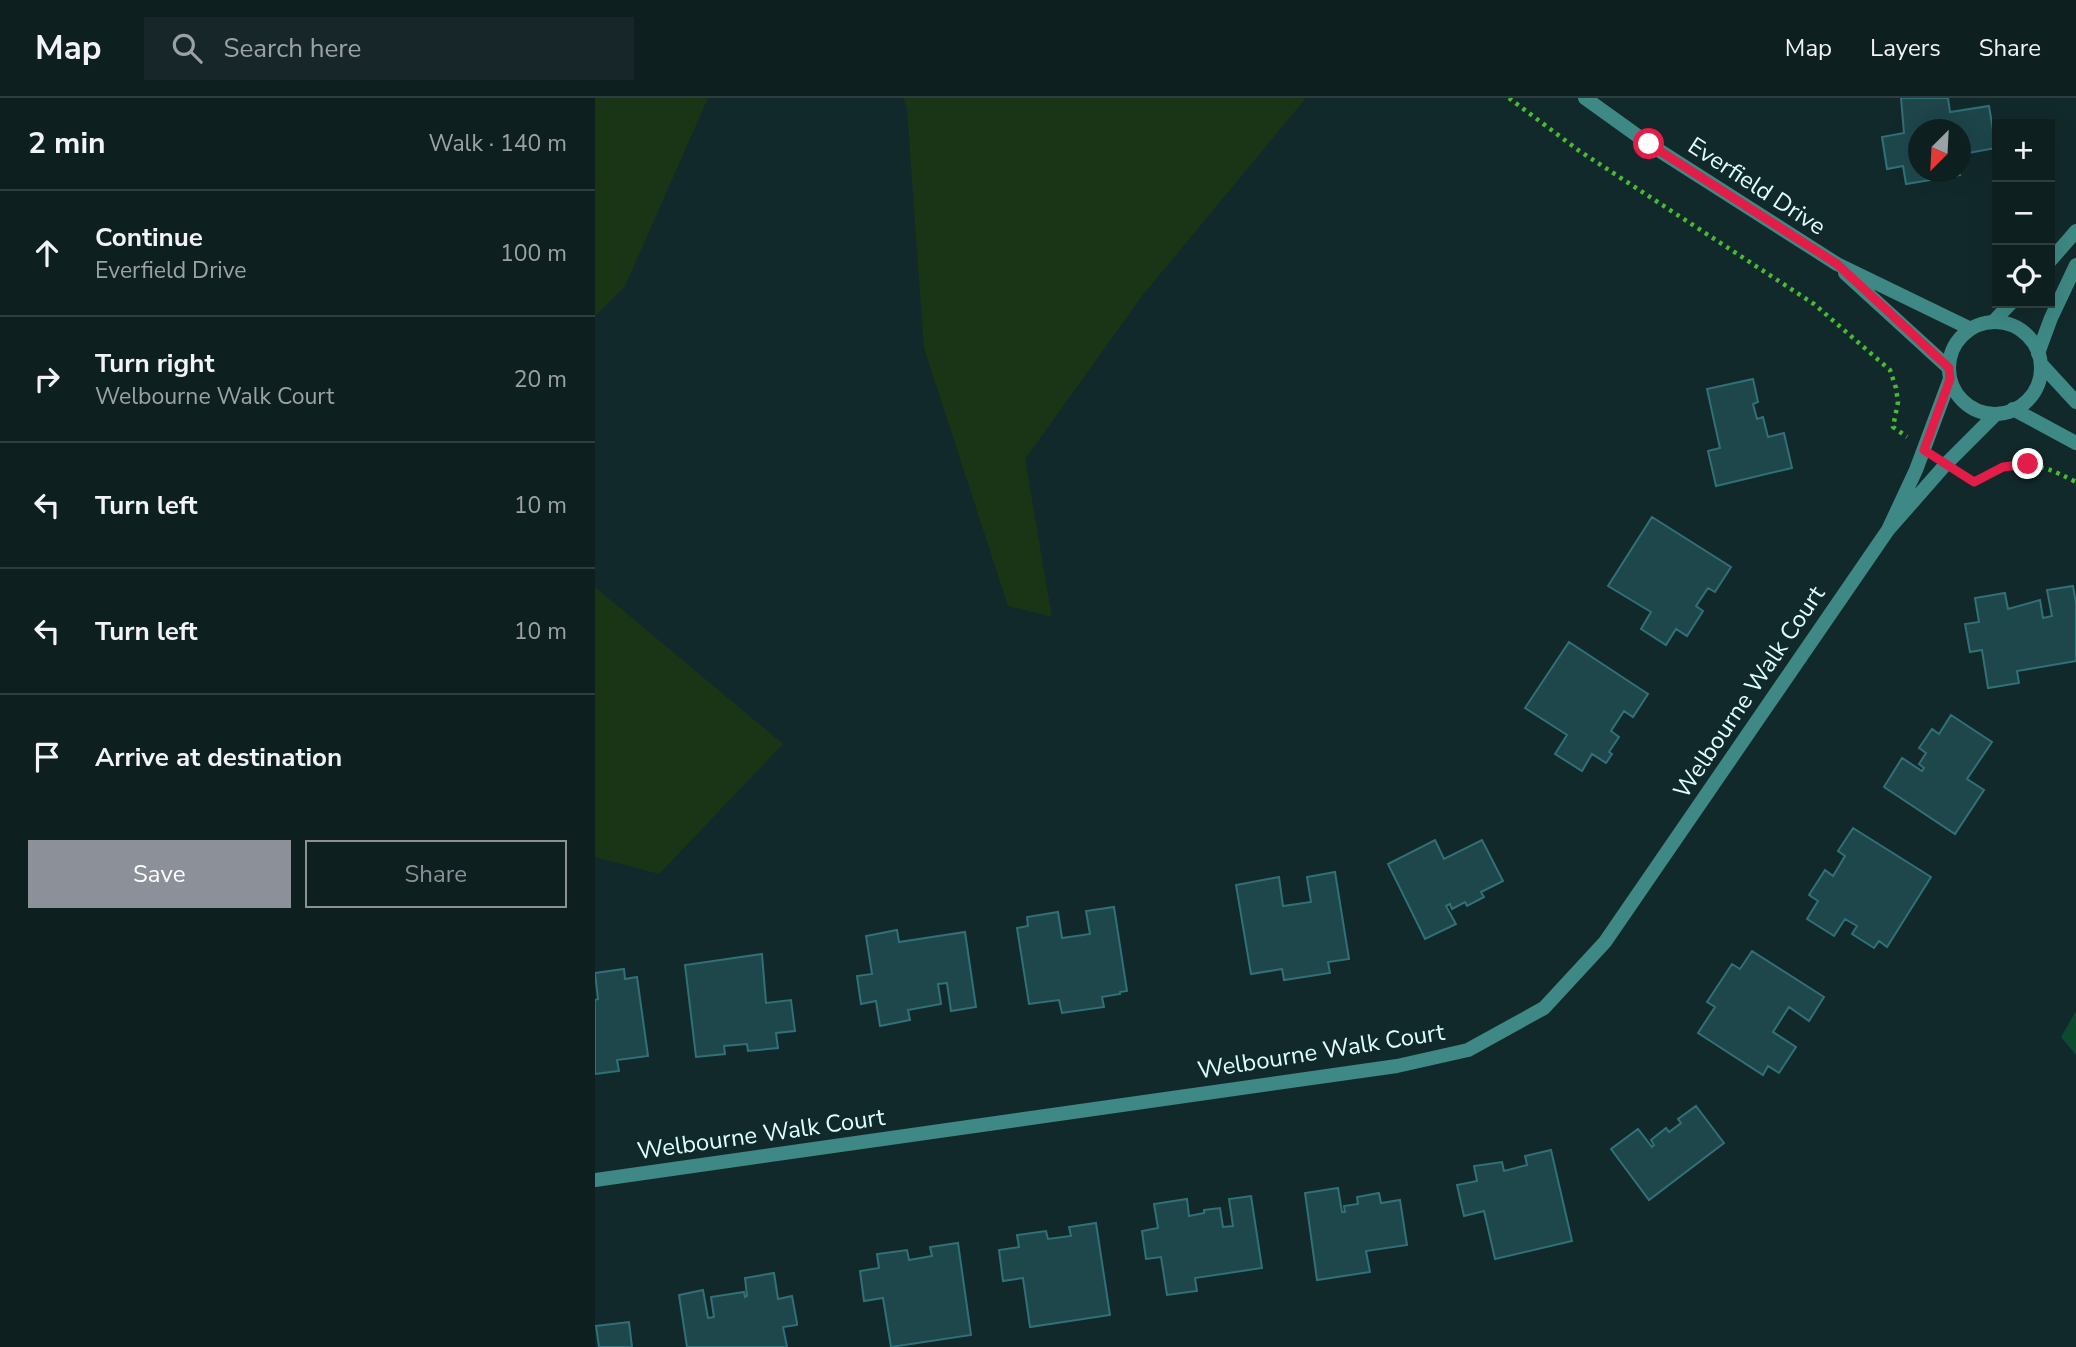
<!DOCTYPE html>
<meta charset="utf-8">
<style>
:root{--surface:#0e1f20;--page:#172729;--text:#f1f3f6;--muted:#9ba2a5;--line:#2e3d3e;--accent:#8c9099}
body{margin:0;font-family:"Nunito Sans",sans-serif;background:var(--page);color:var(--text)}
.controls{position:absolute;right:21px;top:21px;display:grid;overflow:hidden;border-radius:0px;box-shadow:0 7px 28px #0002}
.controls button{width:63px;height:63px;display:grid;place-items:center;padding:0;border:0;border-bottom:2px solid var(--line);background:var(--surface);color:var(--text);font:35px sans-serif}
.compass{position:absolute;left:1313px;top:21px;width:63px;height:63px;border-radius:50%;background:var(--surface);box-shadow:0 7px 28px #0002;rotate:204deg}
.stop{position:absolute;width:21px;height:21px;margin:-16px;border:5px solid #e11d48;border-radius:50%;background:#fff}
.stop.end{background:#e11d48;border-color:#fff;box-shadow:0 2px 7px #0008}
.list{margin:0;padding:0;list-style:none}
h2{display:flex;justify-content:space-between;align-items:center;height:91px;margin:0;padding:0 28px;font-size:30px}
h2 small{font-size:23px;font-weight:400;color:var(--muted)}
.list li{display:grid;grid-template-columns:46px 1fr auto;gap:21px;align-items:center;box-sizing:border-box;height:126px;padding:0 28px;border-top:2px solid var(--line)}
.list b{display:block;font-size:26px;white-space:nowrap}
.list p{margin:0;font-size:23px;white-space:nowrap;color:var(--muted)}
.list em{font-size:23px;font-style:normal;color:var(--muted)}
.actions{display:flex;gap:14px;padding:21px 28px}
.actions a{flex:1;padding:16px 0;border:2px solid var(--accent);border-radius:0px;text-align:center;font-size:24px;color:var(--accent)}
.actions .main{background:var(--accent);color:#fff}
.icon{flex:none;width:38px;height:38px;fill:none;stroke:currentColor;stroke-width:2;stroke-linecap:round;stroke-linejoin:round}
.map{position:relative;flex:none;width:1481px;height:1249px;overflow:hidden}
header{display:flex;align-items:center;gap:42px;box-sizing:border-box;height:98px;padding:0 35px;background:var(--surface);border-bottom:2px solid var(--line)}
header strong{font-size:33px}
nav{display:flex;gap:38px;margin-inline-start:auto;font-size:24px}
.search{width:490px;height:63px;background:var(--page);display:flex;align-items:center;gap:18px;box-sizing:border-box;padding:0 24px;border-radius:0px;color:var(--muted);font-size:26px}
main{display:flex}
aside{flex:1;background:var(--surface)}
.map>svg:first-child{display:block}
.green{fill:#193515}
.water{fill:#0c4a2e}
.building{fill:#1e474c;stroke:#317077;stroke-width:2}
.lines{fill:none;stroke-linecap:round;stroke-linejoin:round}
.path{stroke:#48bb33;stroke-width:4.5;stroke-dasharray:3.5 5;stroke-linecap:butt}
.minor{stroke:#3e8985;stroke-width:14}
.tertiary{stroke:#3e8985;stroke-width:14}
.route{stroke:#e11d48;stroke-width:9}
.labels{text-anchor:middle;stroke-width:5;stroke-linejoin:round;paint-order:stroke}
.street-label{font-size:24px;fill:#ddfefe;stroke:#12292b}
</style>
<header>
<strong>Map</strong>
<div class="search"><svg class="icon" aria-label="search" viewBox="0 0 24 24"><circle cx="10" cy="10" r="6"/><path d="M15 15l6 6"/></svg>Search here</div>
<nav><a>Map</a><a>Layers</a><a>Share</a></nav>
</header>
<main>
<aside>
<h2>2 min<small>Walk · 140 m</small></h2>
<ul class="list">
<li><svg class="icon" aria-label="ahead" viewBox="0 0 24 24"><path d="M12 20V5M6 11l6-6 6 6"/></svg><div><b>Continue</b><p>Everfield Drive</p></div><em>100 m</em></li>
<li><svg class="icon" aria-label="right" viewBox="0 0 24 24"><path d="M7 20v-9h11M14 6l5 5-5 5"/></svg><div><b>Turn right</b><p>Welbourne Walk Court</p></div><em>20 m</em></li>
<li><svg class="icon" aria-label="left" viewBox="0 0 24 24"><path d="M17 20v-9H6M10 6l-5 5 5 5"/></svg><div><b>Turn left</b></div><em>10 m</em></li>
<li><svg class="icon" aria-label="left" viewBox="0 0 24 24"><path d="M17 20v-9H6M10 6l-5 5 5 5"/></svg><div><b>Turn left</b></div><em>10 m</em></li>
<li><svg class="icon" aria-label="arrive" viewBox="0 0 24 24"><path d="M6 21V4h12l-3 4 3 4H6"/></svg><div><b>Arrive at destination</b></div></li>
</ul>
<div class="actions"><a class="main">Save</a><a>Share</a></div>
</aside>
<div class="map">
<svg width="1481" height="1249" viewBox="0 0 1481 1249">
<rect width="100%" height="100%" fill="#12292b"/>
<path class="green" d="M 0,0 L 113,0 L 30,188 L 0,218 Z
M 308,0 L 711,0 L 547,198 L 430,361 L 457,519 L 413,508 L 329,250 L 312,10 Z
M 0,489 L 188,646 L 64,776 L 0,759 Z"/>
<path class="water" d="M 1481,913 L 1481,957 L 1466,939 Z"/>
<path class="building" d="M 1306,0 L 1353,0 L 1355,14 L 1394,8 L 1401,50 L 1373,55 L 1372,47 L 1366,48 L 1366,32 L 1324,32 L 1324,74 L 1364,74 L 1365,77 L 1311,86 L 1308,68 L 1292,71 L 1287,39 L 1309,35 Z
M 1158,281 L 1163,304 L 1158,306 L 1162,321 L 1168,319 L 1173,339 L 1189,335 L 1197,370 L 1121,388 L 1113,353 L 1125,350 L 1112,291 Z
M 1057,419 L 1136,469 L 1120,494 L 1113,490 L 1101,508 L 1108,513 L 1092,538 L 1081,531 L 1071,547 L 1046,531 L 1056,514 L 1013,488 Z
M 1478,488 L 1481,505 L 1481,563 L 1422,573 L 1424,585 L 1393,590 L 1387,552 L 1375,554 L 1370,526 L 1384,524 L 1380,500 L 1410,495 L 1413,511 L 1445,502 L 1448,520 L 1457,518 L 1452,492 Z
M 974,544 L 1053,596 L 1038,619 L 1029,613 L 1016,633 L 1024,639 L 1014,654 L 1017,656 L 1011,665 L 997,656 L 987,673 L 960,656 L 972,637 L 930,610 Z
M 1356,617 L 1397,644 L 1372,681 L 1389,692 L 1360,736 L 1289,689 L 1307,660 L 1327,673 L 1329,670 L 1324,666 L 1331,655 L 1324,650 L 1337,631 L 1344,636 Z
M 1258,730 L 1336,779 L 1292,849 L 1284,843 L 1279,850 L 1257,836 L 1262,828 L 1250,821 L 1239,838 L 1212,821 L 1223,803 L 1214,797 L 1230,772 L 1238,778 L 1250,758 L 1243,753 Z
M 840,742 L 849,761 L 887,742 L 908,783 L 886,794 L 889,799 L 872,808 L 870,804 L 857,811 L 855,806 L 851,808 L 861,826 L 830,841 L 793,766 Z
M 740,774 L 754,861 L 733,864 L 735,875 L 689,882 L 687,871 L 656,876 L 641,787 L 684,779 L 688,808 L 716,804 L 712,779 Z
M 519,809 L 532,893 L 525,894 L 525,896 L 507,899 L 509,909 L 467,915 L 464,902 L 434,906 L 422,830 L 433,828 L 432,819 L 463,814 L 467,840 L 495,836 L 491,813 Z
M 302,832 L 304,844 L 370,834 L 381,909 L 356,913 L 352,885 L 343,886 L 346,906 L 313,912 L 315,922 L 285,928 L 281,903 L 266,906 L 262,878 L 277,876 L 271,838 Z
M 1157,853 L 1229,899 L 1214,923 L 1194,909 L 1178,934 L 1201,949 L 1184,975 L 1173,968 L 1168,977 L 1103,935 L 1120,909 L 1112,904 L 1137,866 L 1145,871 Z
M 167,856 L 171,905 L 196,902 L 200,933 L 181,935 L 183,950 L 153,953 L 152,946 L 129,948 L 130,956 L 101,959 L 90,867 Z
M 29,871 L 30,881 L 42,879 L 53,958 L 22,962 L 24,973 L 0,976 L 0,902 L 3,901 L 0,875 Z
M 1101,1008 L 1129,1045 L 1054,1102 L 1016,1051 L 1043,1031 L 1057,1049 L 1059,1047 L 1056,1042 L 1071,1030 L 1074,1034 L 1086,1025 L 1083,1021 Z
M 956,1052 L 977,1143 L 900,1161 L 889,1113 L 869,1118 L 862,1087 L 882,1083 L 879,1068 L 907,1064 L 909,1073 L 932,1067 L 930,1058 Z
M 743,1090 L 747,1114 L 750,1114 L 749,1108 L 763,1106 L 762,1099 L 784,1095 L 786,1105 L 805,1102 L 812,1147 L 771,1153 L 775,1174 L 722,1182 L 710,1095 Z
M 656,1098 L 667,1170 L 600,1180 L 602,1193 L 572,1197 L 566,1159 L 551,1161 L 547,1133 L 563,1130 L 559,1106 L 592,1101 L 594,1118 L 609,1115 L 609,1112 L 625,1110 L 628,1129 L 638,1128 L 634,1101 Z
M 501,1125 L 515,1217 L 435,1229 L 428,1180 L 408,1183 L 404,1152 L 424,1149 L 422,1137 L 451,1133 L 453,1141 L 476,1138 L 474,1129 Z
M 363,1145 L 376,1237 L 296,1249 L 288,1200 L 269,1203 L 265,1173 L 284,1170 L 282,1156 L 312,1152 L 314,1162 L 337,1158 L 335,1149 Z
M 179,1175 L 183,1201 L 197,1198 L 202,1225 L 202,1227 L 188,1229 L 192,1249 L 92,1249 L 84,1197 L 108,1192 L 113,1220 L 119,1219 L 116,1199 L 149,1194 L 150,1199 L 152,1198 L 150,1180 Z
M 34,1224 L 37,1249 L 4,1249 L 1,1228 Z"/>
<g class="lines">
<path class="path" d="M 914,0 L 983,52 L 1219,206 L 1295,272 L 1301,290 L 1303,304 L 1298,329 L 1312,339
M 1366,376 L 1379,384 C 1423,362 1437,361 1481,384"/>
<path class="minor" d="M 1455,163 L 1481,133
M 1398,224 L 1416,205
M 1443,255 L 1456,220 L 1481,167
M 1355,281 L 1321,372 L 1293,432 L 1351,366 L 1401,316
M 0,1082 L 802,968 L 873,952 L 949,910 L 1010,844 L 1293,432"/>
<path class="tertiary" d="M 990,0 L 1054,46 L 1242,166 L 1376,231
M 1250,175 L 1354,270
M1354 270a46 46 0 1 1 92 0a46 46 0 1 1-92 0Z
M 1446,266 L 1481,304
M 1418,311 L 1481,345"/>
</g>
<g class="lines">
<path class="route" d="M 1054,46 L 1242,166 L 1354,270 L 1355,281 L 1329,352 L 1379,384 L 1408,369 L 1433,366"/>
</g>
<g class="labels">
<g class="street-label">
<text transform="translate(1162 88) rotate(33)" y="8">Everfield Drive</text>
<text transform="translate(1154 594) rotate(-56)" y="8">Welbourne Walk Court</text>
<text transform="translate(726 953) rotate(-9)" y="8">Welbourne Walk Court</text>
<text transform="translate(166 1036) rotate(-8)" y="8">Welbourne Walk Court</text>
</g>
</g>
</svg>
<div class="controls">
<button>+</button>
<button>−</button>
<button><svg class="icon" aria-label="locate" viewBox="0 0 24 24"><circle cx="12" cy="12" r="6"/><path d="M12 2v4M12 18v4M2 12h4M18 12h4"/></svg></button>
</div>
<svg class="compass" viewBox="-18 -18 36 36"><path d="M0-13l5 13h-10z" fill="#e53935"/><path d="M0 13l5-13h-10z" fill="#9ba2a5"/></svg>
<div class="stop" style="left:1054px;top:46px"></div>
<div class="stop end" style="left:1433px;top:366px"></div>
</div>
</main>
